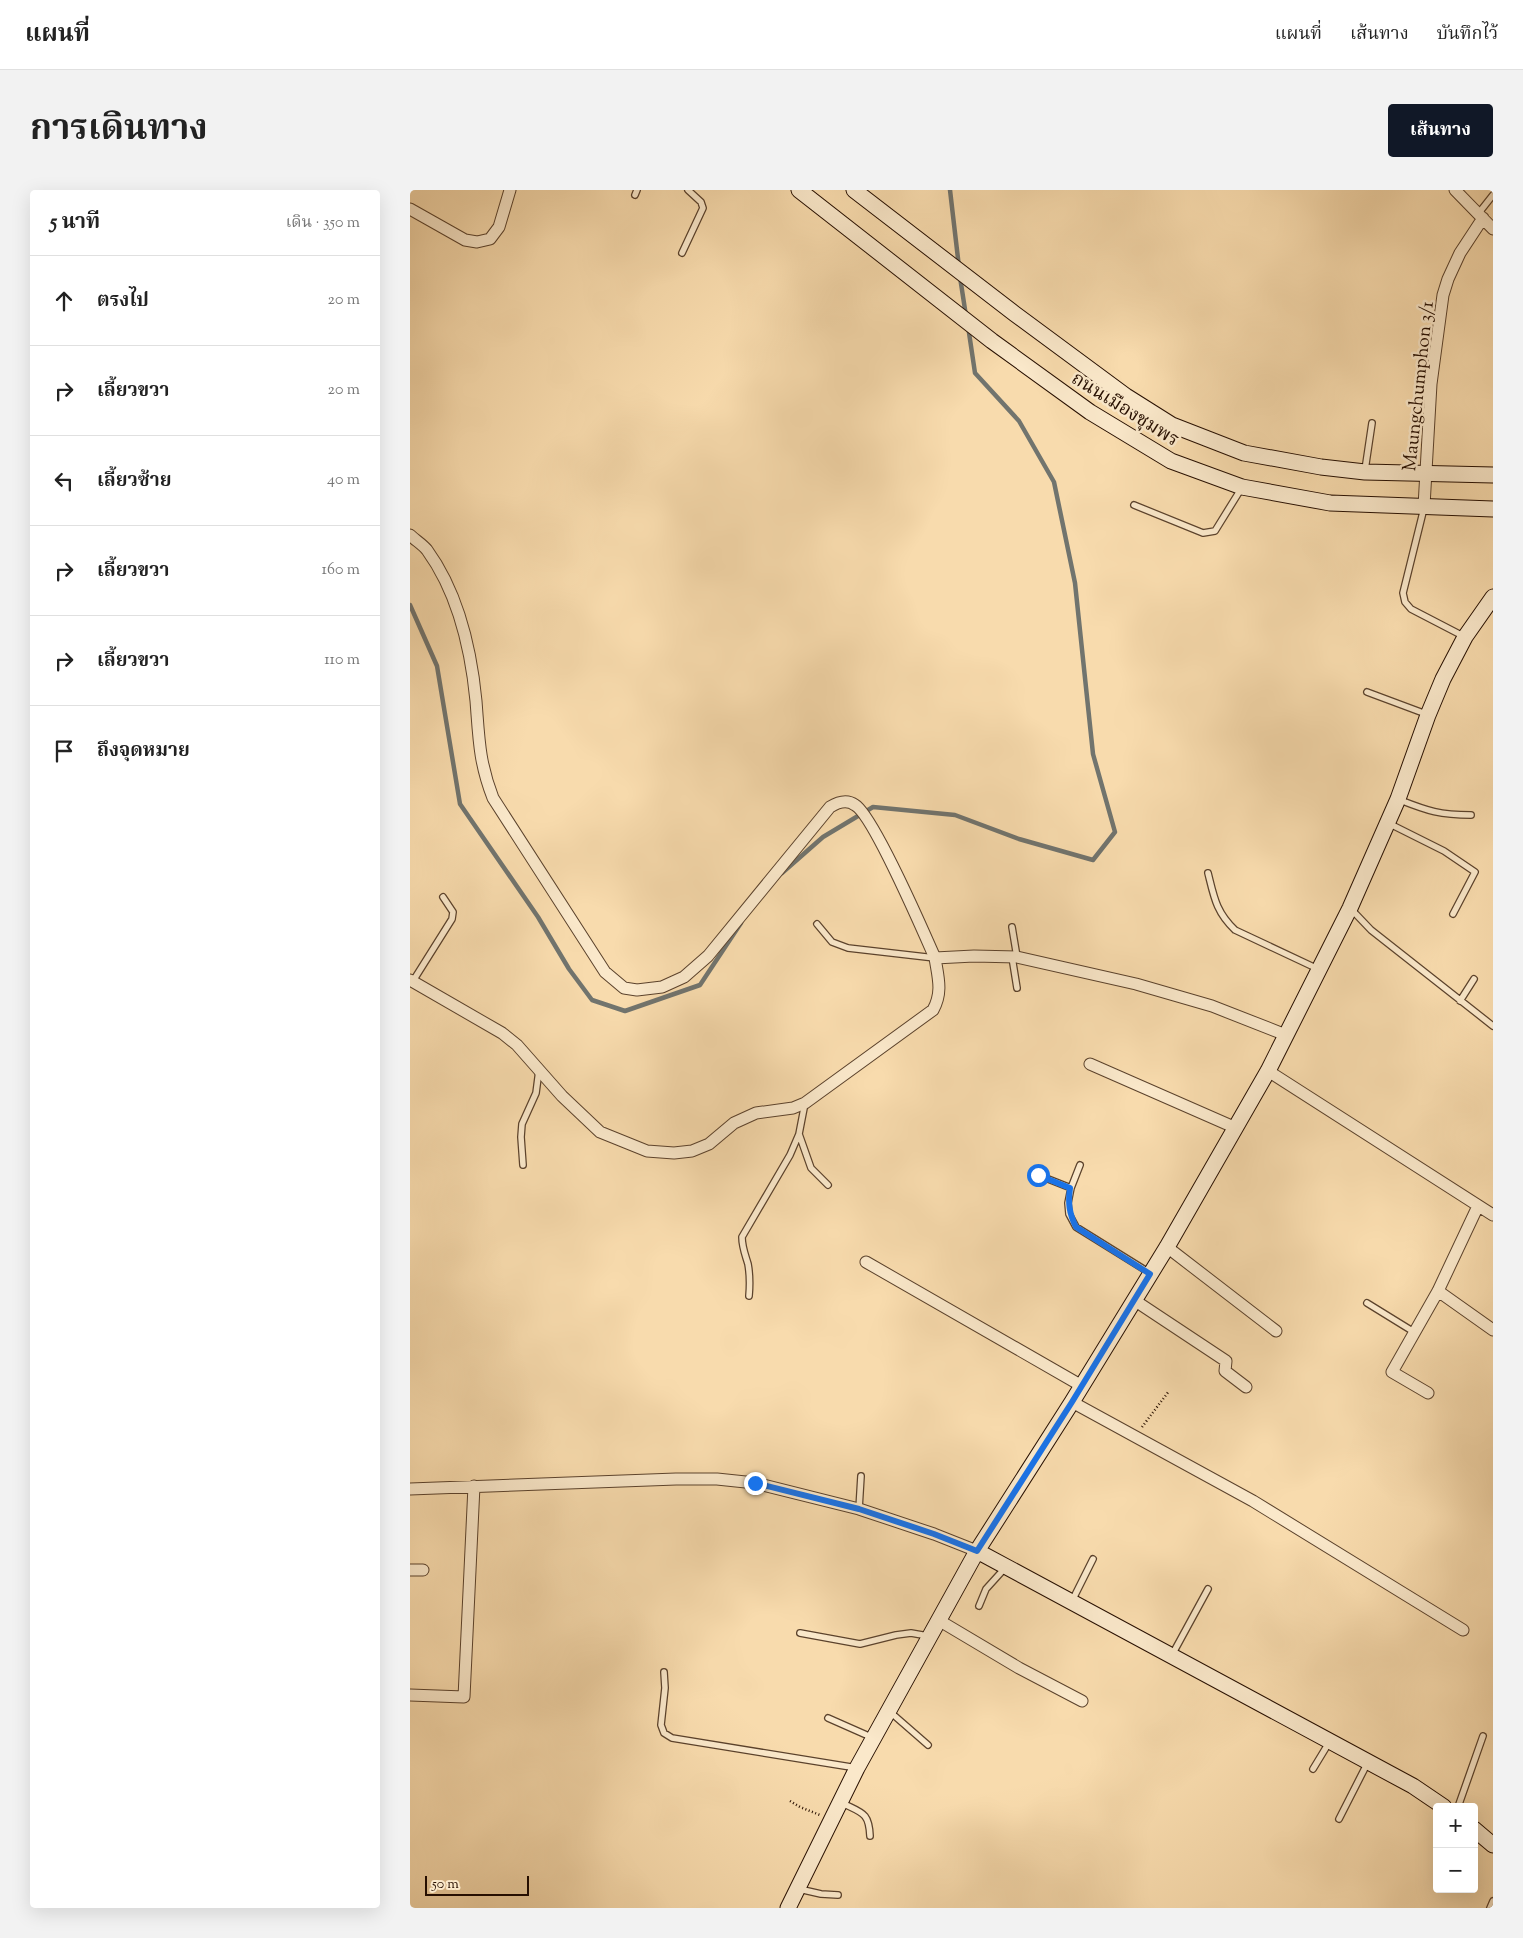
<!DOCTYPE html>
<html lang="th">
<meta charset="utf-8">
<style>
:root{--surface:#fff;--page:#f2f2f2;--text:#222;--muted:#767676;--line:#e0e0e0;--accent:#111827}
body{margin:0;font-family:"Sorts Mill Goudy","Noto Serif Thai",serif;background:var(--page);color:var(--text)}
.controls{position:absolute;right:15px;bottom:15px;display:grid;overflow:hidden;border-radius:5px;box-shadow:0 5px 20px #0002}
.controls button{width:45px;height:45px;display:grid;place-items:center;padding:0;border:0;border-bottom:1px solid var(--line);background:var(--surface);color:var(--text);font:25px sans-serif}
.scale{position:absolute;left:15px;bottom:12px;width:104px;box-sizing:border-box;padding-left:5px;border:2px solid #270f01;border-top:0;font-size:14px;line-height:18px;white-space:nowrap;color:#270f01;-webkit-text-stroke:4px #fae8ca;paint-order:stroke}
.stop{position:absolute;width:15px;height:15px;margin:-11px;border:4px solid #1a73e8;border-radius:50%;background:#fff}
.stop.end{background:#1a73e8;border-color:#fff;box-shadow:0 1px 5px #0008}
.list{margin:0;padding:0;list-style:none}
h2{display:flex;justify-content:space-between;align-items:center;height:65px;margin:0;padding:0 20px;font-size:21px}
h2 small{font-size:16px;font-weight:400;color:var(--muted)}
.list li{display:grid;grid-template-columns:32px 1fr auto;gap:15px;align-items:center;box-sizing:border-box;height:90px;padding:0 20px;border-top:1px solid var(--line)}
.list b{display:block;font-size:19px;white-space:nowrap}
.list em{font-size:16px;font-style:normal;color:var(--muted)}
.icon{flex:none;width:28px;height:28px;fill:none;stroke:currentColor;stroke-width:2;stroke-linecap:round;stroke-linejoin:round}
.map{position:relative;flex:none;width:1083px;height:1718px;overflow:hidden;border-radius:5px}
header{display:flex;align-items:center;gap:30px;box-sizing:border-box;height:70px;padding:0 25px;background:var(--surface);border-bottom:1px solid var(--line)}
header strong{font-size:24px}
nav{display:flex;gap:28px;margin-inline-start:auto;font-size:18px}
.intro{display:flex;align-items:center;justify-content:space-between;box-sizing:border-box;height:120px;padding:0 30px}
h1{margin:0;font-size:35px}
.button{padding:12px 22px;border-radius:5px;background:var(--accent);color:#fff;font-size:18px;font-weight:700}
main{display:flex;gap:30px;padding:0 30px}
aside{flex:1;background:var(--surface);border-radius:5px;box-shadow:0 5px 20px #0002}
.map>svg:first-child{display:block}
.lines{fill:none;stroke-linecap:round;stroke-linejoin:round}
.stream{stroke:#71746e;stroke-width:4.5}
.lane-casing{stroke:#5b422c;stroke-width:8}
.street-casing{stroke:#5b422c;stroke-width:13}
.secondary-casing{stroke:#270f01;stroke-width:17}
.path{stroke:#270f01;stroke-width:2.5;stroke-dasharray:1 2.5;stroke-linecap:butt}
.lane{stroke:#fae8ca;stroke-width:5.5}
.street{stroke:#fae8ca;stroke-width:11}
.secondary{stroke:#fae8ca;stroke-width:15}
.route{stroke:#1a73e8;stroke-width:6}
.labels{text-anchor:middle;stroke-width:5;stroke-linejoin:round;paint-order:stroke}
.street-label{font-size:19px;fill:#270f01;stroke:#fae8ca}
</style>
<header>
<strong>แผนที่</strong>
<nav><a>แผนที่</a><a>เส้นทาง</a><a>บันทึกไว้</a></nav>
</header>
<div class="intro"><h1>การเดินทาง</h1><a class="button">เส้นทาง</a></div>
<main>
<aside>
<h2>5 นาที<small>เดิน · 350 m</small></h2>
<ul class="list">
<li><svg class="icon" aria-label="ahead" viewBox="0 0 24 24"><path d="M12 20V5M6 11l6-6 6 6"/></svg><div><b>ตรงไป</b></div><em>20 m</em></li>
<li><svg class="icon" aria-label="right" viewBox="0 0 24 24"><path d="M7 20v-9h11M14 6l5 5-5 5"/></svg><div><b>เลี้ยวขวา</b></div><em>20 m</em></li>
<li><svg class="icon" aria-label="left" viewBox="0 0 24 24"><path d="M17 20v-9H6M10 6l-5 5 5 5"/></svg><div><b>เลี้ยวซ้าย</b></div><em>40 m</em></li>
<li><svg class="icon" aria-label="right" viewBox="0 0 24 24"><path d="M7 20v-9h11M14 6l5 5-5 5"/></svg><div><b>เลี้ยวขวา</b></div><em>160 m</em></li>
<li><svg class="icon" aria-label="right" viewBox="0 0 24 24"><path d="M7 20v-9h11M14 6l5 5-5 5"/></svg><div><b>เลี้ยวขวา</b></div><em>110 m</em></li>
<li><svg class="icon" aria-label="arrive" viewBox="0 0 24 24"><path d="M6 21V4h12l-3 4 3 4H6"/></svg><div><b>ถึงจุดหมาย</b></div></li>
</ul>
</aside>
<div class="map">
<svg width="1083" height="1718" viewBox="0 0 1083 1718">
<rect width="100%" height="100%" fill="#f8dbad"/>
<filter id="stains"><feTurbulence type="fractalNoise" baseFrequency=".004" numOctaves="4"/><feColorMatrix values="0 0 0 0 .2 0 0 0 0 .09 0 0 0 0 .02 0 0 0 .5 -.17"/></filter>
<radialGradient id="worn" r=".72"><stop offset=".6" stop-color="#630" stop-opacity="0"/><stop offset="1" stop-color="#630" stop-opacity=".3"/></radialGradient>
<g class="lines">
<path class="stream" d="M 540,0 L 549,77
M 550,87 L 556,126
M 0,415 L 27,476 L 50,614 L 128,727 L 159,779 L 182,810 L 215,821 L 290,795 L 331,733
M 372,683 L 413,647 L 463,617 L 545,625 L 609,649 L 683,670 L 705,642 L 683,564 L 665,393 L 644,292 L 609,231 L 565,183 L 558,136"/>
<defs>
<path id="lane" d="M 225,5 L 227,0
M 1068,24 L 1083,5
M 272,63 L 293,18 L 291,12 L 278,0
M 955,280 L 962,233
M 724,315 L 793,343 L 805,341 L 831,299
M 1014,318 L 993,403 L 995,412 L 1001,419 L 1055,447
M 957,502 L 1016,524
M 990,610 C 1018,621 1030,625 1061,625
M 978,633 L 1034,661 L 1065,682 L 1043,724
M 798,683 C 804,707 806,722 825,740 L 908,779
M 941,719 L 961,740 L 1083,836
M 407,734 L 422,752 L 438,758 L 525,768
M 602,737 L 607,767
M 602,767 L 607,798
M 3,791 L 42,729 L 43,722 L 33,707
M 1050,811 L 1064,789
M 389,944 L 401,978 L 418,995
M 113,975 L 111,947 L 112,934 L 126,903 L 129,880
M 670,975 L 661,998 L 658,1013 L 659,1024 L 666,1037 L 740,1083
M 628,985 L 661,998
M 339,1106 C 340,1095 340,1085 338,1074 C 335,1064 332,1057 332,1047 L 380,965 L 389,944 L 395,913
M 957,1113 L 1004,1142
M 449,1319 L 451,1286
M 662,1411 L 683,1369
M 569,1416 L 576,1399 L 595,1378
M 390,1443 L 450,1454 L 486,1445 L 501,1443 L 518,1446
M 762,1465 L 798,1399
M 254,1482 L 255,1498 L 251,1535 L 254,1543 L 262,1548 L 447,1578
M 479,1521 L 518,1555
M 418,1528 L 461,1547
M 903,1579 L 920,1551
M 432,1613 C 452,1623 459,1622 460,1646
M 1048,1617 L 1073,1546
M 929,1629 L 957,1574
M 389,1699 L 411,1704 L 428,1705
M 1080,1718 L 1083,1711"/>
<path id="street" d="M 1045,0 L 1083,39
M 0,19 L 55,50 L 67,52 L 80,49 L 89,37 L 100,0
M 1014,316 L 1021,194 L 1033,105 L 1038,89 L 1050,63 L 1073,28
M 0,345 C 5,350 12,354 17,360 C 49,404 61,459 66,511 C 69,549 69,572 83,608 L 195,782 L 214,798 L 227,800 L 252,797 L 274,787 L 298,766 L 420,617 C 428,612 437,609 445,615 C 463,625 514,743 525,768 L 564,766 L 607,767 L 726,794 L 802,816 L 876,845
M 0,790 L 92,843 L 107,855 L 152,906 L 190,942 L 237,961 L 264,963 L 282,961 L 299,954 L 324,933 L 346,923 L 383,918 L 395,913 L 523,820 C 533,802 528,787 525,768
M 680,874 L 826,938
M 858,881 L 1083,1025
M 757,1057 L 866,1141
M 456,1072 L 672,1196
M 1028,1101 L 1083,1140
M 724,1110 L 816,1171 L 815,1181 L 836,1197
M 1018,1203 L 982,1182 L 1028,1101 L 1068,1016
M 662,1212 L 843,1311 L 1053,1440
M 0,1299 L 266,1289 L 307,1289 L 345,1293 L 449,1319 L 524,1344 L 567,1361
M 0,1380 L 13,1380
M 530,1431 L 609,1478 L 672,1511
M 0,1505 L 54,1507 L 64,1296"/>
<path id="secondary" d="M 389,0 L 582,151 L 680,222 L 761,271 L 832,297 L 920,313 L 1083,319
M 444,0 L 605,124 L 716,206 L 762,235 L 834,263 L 911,277 L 955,282 L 1083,285
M 567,1361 L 1003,1596 L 1034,1617
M 1064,1639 L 1083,1655
M 378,1718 L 447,1578 L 567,1361 L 662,1212 L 757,1057 L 858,881 L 940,718 L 988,609 L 1018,525 L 1033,489 L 1055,447 L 1083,407"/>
</defs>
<use href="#lane" class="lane-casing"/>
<use href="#street" class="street-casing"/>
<use href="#secondary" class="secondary-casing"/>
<path class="path" d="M 732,1237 L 759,1201
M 380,1611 L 390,1617 L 410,1625"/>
<use href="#lane" class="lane"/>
<use href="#street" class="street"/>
<use href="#secondary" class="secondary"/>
</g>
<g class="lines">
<path class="route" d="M 345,1293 L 449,1319 L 524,1344 L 567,1361 L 662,1212 L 740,1084 L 666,1037 C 659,1023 658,1013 660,998 L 628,985"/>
</g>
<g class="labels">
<g class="street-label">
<text transform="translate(1007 196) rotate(-84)" y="7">Maungchumphon 3/1</text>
<text transform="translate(716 218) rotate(32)" y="7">ถนนเมืองชุมพร</text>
</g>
</g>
<rect width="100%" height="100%" filter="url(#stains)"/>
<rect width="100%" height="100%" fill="url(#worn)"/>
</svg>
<div class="controls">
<button>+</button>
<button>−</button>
</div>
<div class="scale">50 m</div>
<div class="stop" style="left:628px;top:985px"></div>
<div class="stop end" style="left:345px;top:1293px"></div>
</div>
</main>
